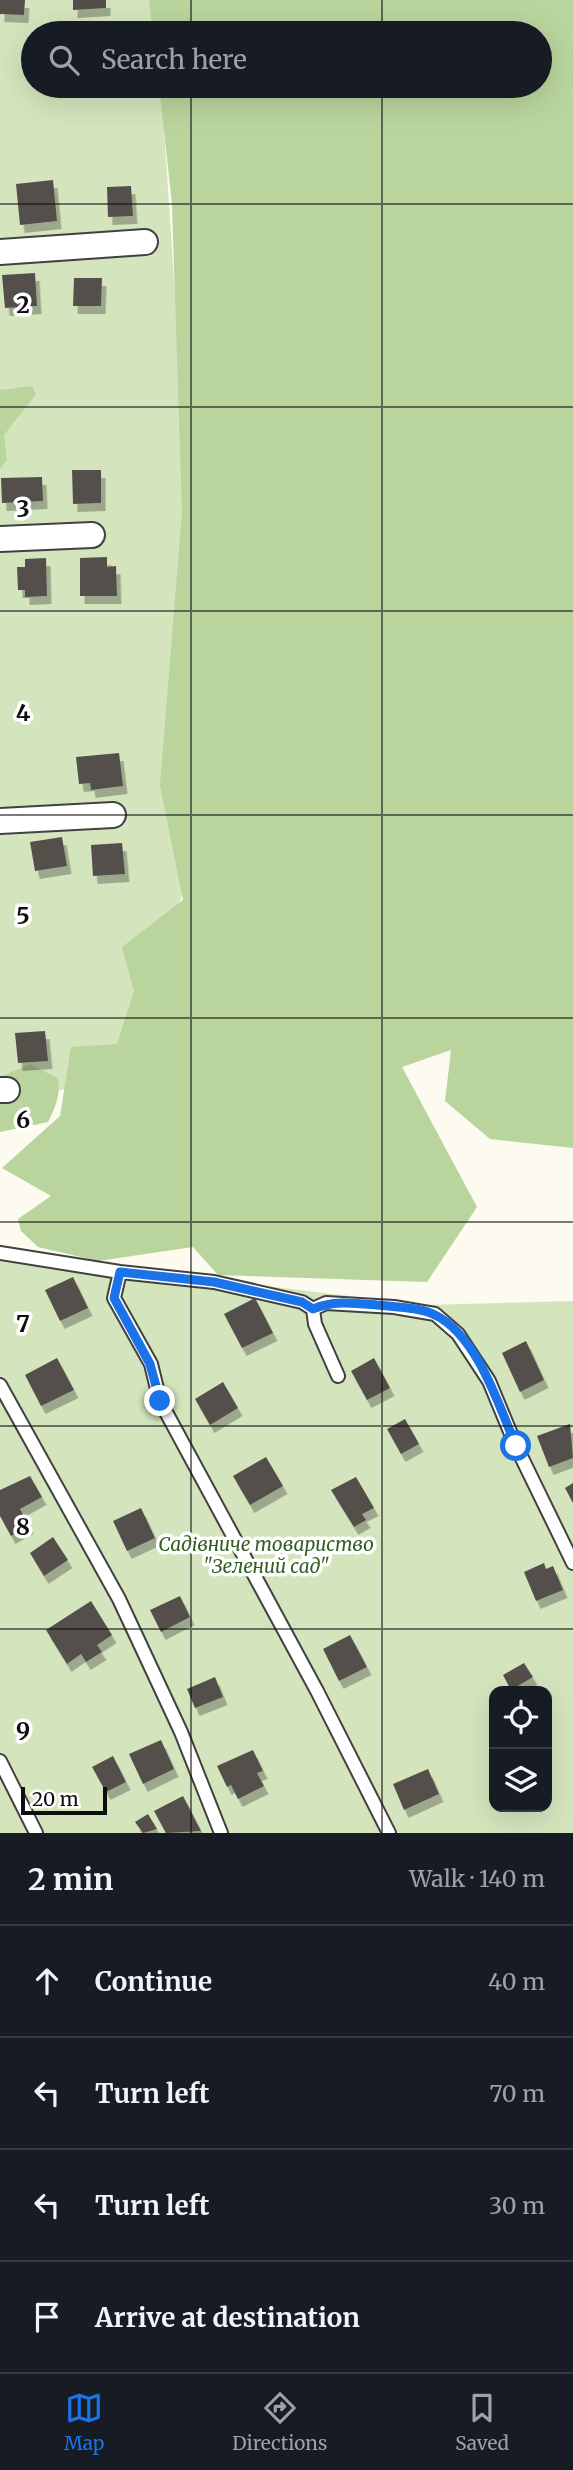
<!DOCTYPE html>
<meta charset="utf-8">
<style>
:root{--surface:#171b24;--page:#20242c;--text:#f1f3f6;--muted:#9ea1a6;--line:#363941;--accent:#1a73e8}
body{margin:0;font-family:Merriweather,serif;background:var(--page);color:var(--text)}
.controls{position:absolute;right:21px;bottom:21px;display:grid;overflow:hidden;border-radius:14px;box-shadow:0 7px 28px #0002}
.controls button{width:63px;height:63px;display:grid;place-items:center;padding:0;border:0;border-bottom:2px solid var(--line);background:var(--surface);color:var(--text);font:35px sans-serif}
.scale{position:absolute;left:21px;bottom:18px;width:86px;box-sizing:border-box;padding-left:7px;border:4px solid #0e0e0e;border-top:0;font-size:19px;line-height:24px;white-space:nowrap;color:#0e0e0e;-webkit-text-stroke:5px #fff;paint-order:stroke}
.stop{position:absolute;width:21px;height:21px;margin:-16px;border:5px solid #1a73e8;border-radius:50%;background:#fff}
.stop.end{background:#1a73e8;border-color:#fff;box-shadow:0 2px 7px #0008}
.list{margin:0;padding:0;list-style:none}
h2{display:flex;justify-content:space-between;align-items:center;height:91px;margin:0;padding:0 28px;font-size:30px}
h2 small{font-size:23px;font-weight:400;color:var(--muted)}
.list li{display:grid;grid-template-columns:46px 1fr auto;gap:21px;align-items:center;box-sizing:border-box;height:112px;padding:0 28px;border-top:2px solid var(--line)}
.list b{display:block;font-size:26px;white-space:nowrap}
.list em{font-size:23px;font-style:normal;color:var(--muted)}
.icon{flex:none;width:38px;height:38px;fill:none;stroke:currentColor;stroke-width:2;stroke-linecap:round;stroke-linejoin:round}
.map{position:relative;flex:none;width:573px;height:1833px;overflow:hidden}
.search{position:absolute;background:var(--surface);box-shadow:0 7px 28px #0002;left:21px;right:21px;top:21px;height:77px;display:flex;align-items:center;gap:18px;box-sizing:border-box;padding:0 24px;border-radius:38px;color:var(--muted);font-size:26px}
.sheet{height:539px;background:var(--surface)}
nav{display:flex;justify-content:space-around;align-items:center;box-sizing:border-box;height:98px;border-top:2px solid var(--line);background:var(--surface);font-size:19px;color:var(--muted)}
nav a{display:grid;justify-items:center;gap:4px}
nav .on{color:var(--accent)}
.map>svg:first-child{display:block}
.green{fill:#d4e5bd;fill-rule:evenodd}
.forest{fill:#b9d49d}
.building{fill:#554f4b;filter:url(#shadow)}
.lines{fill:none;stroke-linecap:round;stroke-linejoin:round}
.service-casing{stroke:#414141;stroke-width:16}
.minor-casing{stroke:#414141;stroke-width:28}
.service{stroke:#fff;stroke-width:12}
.minor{stroke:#fff;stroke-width:24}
.route{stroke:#1a73e8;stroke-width:9}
.grid{fill:none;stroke:#0e0e0e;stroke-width:2;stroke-opacity:0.55}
.labels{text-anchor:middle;stroke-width:7;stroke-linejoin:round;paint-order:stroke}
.park-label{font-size:19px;font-style:italic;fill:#335f24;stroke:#fff}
.grid-label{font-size:23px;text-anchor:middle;font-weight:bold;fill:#0e0e0e;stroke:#fff;stroke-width:7;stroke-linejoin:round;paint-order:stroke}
</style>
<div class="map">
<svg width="573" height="1833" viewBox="0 0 573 1833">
<defs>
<filter id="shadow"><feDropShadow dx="4.5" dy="8" stdDeviation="0" flood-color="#0004"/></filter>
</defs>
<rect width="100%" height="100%" fill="#fdfaf0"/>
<path class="green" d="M 0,0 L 155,0 L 158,33 L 33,33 L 33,86 L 161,86 L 189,499 L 193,850 L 150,1022 L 97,1080 L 14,1103 L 0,1102 Z
M 0,1254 L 424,1305 L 573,1301 L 573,1833 L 0,1833 ZM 494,1691 L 547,1691 L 547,1807 L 494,1807 Z"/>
<path class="forest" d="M 149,0 L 573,0 L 573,1148 L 490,1139 L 445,1101 L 451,1050 L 402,1067 L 477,1207 L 427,1282 L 218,1275 L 193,1247 L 98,1261 L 38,1247 L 21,1231 L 18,1219 L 51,1196 L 2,1168 L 60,1116 L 71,1047 L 117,1044 L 134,991 L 122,947 L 183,900 L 160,785 L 182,512 L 172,204 L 159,86 L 540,86 L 540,33 L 153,33 Z
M 32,386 L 36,394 L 4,435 L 7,460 L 0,469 L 0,390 Z
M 30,1064 L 57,1078 C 62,1092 55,1109 48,1122 L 0,1132 L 0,1077 Z"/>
<path class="building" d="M 0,0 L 25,0 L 24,15 L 0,14 Z
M 73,0 L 106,0 L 106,8 L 73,10 Z
M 53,180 L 57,221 L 20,225 L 16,184 Z
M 131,186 L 133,216 L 108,217 L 107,187 Z
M 35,273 L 37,306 L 5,308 L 2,275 Z
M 74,278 L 102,278 L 101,306 L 73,306 Z
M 72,470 L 101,470 L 101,503 L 73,504 Z
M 42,477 L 43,501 L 2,503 L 1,478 Z
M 107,557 L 107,567 L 116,566 L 117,596 L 80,596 L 80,558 Z
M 46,558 L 47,596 L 25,597 L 25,590 L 18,590 L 17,567 L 25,567 L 25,559 Z
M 119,753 L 123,786 L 91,790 L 90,783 L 79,784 L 76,757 Z
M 62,837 L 67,866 L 35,871 L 30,842 Z
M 122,843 L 125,874 L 93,876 L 91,845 Z
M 45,1031 L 48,1061 L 18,1063 L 15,1033 Z
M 73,1277 L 88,1308 L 60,1321 L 45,1290 Z
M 255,1298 L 273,1333 L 242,1348 L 224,1314 Z
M 526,1341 L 544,1380 L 520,1392 L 502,1353 Z
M 57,1358 L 74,1390 L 41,1406 L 25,1375 Z
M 374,1358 L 390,1388 L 367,1400 L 351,1371 Z
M 223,1382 L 238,1408 L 210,1425 L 195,1399 Z
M 405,1419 L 419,1444 L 401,1454 L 387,1429 Z
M 570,1424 L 573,1458 L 549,1467 L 537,1436 Z
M 266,1457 L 283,1486 L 250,1505 L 233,1476 Z
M 30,1476 L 42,1497 L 20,1509 L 29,1526 L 11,1536 L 0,1516 L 0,1490 Z
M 356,1477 L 374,1508 L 362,1514 L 366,1520 L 354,1527 L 331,1490 Z
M 573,1483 L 573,1503 L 565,1488 Z
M 141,1508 L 155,1538 L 127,1551 L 113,1521 Z
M 53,1537 L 68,1560 L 44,1576 L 30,1553 Z
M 544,1563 L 546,1569 L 553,1566 L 563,1590 L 536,1601 L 524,1572 Z
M 180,1596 L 190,1617 L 161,1632 L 150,1610 Z
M 91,1601 L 112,1635 L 97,1645 L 102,1652 L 86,1662 L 81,1654 L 67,1664 L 46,1630 Z
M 350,1635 L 367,1667 L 339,1681 L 323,1649 Z
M 524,1663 L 533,1677 L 511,1690 L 503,1675 Z
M 215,1677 L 223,1697 L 195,1708 L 187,1689 Z
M 161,1740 L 174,1769 L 143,1784 L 129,1754 Z
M 253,1750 L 263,1771 L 257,1773 L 264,1786 L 238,1799 L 231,1785 L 227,1787 L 217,1766 Z
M 113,1756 L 126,1782 L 106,1792 L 92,1767 Z
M 428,1769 L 439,1794 L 404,1810 L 393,1784 Z
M 183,1796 L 201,1831 L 166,1833 L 154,1811 Z
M 148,1814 L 157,1829 L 143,1833 L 135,1822 Z"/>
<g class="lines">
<defs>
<path id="service" d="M 0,1253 L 120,1272 L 214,1282 L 302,1302 L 313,1309
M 120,1272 L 114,1298 L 151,1364 L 160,1401 L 317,1691 L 389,1833
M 313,1309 L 326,1303 L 394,1307 L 435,1314 L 458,1334 L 489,1381 L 516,1446 L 573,1563
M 313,1309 L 315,1324 L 338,1376
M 0,1385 L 119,1599 L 181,1732 L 221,1833
M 0,1761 L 36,1833"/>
<path id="minor" d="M 0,252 L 145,242
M 0,539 L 92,535
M 0,821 L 113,815
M 0,1090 L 7,1090"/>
</defs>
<use href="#service" class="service-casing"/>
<use href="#minor" class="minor-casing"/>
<use href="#service" class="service"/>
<use href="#minor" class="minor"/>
</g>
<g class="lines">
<path class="route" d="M 160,1401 L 150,1364 L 114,1298 L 120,1272 L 214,1282 L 302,1302 L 313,1309 C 333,1300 355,1303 377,1305 C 394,1307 420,1307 435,1315 C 477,1335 499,1406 516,1446"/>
</g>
<path class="grid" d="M 191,0 L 191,33M 382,0 L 382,33M 191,86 L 191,1833M 382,86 L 382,1833M 0,204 L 573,204M 0,407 L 573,407M 0,611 L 573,611M 0,815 L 573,815M 0,1018 L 573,1018M 0,1222 L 573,1222M 0,1426 L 573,1426M 0,1629 L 573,1629"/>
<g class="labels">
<g class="park-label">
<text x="266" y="1551">Садівниче товариство<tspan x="266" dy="22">"Зелений сад"</tspan></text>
</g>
</g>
<g class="grid-label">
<text x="23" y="313">2</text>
<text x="23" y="517">3</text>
<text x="23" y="721">4</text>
<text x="23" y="924">5</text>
<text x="23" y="1128">6</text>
<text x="23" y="1332">7</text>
<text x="23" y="1535">8</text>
<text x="23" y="1739">9</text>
</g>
</svg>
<div class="controls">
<button><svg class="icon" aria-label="locate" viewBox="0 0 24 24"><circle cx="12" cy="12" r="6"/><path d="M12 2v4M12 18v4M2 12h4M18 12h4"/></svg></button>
<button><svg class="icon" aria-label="layers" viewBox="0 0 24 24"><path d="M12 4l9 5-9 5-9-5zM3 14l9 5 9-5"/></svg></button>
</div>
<div class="scale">20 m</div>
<div class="stop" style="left:516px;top:1446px"></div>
<div class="stop end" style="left:160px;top:1401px"></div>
<div class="search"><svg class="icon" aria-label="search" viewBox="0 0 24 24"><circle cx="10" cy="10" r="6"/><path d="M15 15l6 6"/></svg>Search here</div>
</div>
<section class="sheet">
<h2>2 min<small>Walk · 140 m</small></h2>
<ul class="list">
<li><svg class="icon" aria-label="ahead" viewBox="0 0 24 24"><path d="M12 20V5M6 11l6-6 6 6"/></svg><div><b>Continue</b></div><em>40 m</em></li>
<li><svg class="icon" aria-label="left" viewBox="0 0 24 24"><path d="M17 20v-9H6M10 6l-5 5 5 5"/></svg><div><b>Turn left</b></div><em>70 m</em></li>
<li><svg class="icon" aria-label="left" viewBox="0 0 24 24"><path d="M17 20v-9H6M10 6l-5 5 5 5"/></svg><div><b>Turn left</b></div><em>30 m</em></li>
<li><svg class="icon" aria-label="arrive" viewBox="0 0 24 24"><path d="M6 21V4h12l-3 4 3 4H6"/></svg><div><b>Arrive at destination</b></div></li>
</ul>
</section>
<nav>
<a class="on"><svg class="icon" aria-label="map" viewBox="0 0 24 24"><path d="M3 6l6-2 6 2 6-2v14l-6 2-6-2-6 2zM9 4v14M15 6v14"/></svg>Map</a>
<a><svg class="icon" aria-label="directions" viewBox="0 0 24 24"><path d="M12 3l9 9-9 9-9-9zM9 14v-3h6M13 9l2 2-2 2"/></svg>Directions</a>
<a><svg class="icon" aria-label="saved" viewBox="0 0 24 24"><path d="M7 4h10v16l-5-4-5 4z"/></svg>Saved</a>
</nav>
